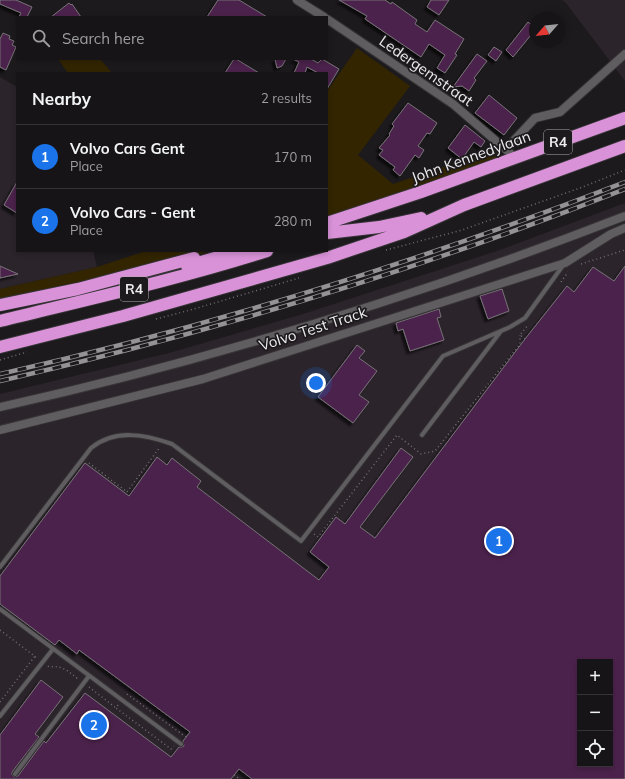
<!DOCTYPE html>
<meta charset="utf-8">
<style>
:root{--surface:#161416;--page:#232123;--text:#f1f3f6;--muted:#9e9ea1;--line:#353335;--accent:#1a73e8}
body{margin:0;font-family:Mulish,sans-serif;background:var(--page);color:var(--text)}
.controls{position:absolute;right:12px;bottom:12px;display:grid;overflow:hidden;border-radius:0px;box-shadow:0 2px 6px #0003}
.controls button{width:36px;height:36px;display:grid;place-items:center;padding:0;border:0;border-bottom:1px solid var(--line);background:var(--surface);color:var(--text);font:20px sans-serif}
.compass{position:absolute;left:529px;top:12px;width:36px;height:36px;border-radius:50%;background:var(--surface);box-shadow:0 2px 6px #0003;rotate:242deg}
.you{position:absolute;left:316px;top:383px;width:14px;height:14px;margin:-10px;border:3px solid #fff;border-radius:50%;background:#1a73e8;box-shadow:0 0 0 6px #1a73e833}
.badge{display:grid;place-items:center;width:26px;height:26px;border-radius:50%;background:var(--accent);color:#fff;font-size:13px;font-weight:700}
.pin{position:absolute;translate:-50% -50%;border:2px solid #fff;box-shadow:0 1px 4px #0006}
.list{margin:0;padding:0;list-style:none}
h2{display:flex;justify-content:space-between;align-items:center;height:52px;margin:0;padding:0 16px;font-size:17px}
h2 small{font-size:13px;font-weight:400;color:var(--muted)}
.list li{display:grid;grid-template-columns:26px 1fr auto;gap:12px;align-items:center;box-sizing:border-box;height:64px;padding:0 16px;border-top:1px solid var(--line)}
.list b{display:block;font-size:15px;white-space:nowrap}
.list p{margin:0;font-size:13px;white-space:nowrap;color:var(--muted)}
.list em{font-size:13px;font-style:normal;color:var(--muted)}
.icon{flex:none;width:22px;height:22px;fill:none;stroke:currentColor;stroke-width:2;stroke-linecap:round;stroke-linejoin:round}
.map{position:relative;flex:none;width:625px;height:779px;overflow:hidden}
.search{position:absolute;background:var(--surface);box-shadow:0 2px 6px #0003;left:16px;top:16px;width:312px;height:44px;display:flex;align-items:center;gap:10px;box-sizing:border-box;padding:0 14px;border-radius:0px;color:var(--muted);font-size:15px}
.panel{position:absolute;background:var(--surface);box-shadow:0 2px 6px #0003;left:16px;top:72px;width:312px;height:180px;border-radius:0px}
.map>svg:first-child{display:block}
.built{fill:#2b242b;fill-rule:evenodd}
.green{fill:#322500}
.building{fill:#4b234c;stroke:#777377;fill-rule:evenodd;filter:url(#shadow)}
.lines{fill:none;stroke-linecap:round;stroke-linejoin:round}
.lane-casing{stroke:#363436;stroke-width:6}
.street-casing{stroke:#363436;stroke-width:10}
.highway-casing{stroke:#363436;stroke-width:14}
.path{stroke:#716e71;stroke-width:1.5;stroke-dasharray:1 3;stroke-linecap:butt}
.lane{stroke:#605d60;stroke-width:4}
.street{stroke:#605d60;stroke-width:8}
.highway{stroke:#d992d8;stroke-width:12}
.rail-casing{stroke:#959295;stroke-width:4.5}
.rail{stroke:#1d1a1d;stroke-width:3;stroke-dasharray:9;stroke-linecap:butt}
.labels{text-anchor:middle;stroke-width:3.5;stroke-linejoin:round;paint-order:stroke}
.shield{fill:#1d1a1d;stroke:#afacaf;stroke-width:1}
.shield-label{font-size:14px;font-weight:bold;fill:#edebed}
.street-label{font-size:15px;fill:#edebed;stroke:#1d1a1d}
</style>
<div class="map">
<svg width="625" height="779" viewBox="0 0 625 779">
<defs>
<filter id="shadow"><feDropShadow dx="-3" dy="3" stdDeviation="1" flood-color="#0009"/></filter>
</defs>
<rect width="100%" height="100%" fill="#1d1a1d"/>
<path class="built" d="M 562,0 L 625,0 L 625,81 L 566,3 Z
M 0,77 L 17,87 L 17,251 L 93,251 L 97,267 L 0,289 Z
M 625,203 L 625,779 L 0,779 L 0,394 L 169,353 L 303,314 L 497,251 ZM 580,662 L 610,662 L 610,764 L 580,764 Z"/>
<path class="green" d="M 357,48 L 410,86 L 358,155 L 393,184 L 497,149 L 502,157 L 327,217 L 327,91 Z
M 58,59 L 100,59 L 112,73 L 68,73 Z
M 146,251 L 211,251 L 160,266 L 0,301 L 0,289 L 97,267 Z"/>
<path class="building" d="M 0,0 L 16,0 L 32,7 L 27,17 L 19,17 L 21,13 L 0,4 Z
M 218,0 L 239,0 L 267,17 L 207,17 Z
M 339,0 L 385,0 L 391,4 L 392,2 L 417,20 L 415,24 L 427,32 L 435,20 L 464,39 L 455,54 L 457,55 L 445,73 L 437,68 L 445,55 L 429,44 L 421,57 L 365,19 L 367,16 Z
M 431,0 L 449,0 L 439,15 L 427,7 Z
M 69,3 L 71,5 L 72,4 L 81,17 L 51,17 Z
M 528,22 L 535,28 L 535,30 L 513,57 L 506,50 Z
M 3,33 L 10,36 L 9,39 L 14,41 L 12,45 L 16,47 L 6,70 L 0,67 L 0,39 Z
M 494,47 L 502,52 L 496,61 L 488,55 Z
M 477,54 L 487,61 L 474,78 L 476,80 L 469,91 L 462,86 L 453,87 Z
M 234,59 L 236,59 L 259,73 L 225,73 Z
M 275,59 L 286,59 L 282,66 L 277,68 Z
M 293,59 L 311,59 L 318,63 L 322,59 L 339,69 L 327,89 L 327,73 L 318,73 L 307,67 L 305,73 L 294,73 L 299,62 Z
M 489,95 L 517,118 L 504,135 L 475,113 Z
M 408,103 L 437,123 L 430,134 L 427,133 L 418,146 L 424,150 L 419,158 L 415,155 L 400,176 L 393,170 L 395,167 L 379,155 L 383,150 L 379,148 L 390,135 L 389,134 L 394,126 L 392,124 Z
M 465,125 L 485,141 L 481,147 L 474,142 L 462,159 L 448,148 Z
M 17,182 L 17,213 L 4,205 Z
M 0,266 L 18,274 L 0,278 Z
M 625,266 L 625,779 L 252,779 L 239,769 L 231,779 L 0,779 L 0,735 L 41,680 L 63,697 L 35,734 L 39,737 L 12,772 L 12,775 L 14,777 L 18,776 L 44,741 L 46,743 L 85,693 L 171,757 L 179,747 L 182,747 L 184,746 L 183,741 L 190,732 L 79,650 L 77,654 L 59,640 L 55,645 L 0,604 L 0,576 L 85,463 L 129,496 L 157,457 L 167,465 L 172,458 L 201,481 L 197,487 L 319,580 L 329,567 L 310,552 L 336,517 L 345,524 L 401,448 L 413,457 L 360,527 L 375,538 L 525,339 L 567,286 L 574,292 L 593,267 L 614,281 ZM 580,662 L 610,662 L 610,764 L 580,764 Z
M 502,289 L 509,311 L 488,319 L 480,296 Z
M 439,309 L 441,317 L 437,318 L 444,340 L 410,351 L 403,329 L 398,331 L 396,323 Z
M 357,345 L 365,351 L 359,358 L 377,371 L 359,395 L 369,402 L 353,423 L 318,397 Z"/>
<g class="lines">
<defs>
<path id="lane" d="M 422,435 L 501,331
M 0,567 L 91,448 C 115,429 144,434 172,444 L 301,541 L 443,356 L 510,327 L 525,318 L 564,264
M 0,609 L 181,744
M 0,716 L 53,649
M 15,774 L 89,676"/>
<path id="street" d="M 297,0 L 324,17
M 327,19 L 453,104 L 510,153
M 506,149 L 535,118 L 560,112 L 625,54
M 0,407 C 127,379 253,344 377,304 C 461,277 543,248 625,216
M 0,430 L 203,379 L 565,263 L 611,234 L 625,228"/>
<path id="highway" d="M 327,223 L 421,192 L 625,118
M 327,233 L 379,227 L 421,218
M 187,266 L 239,251
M 0,305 L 78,289 L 194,258
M 0,321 C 89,299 179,279 267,251
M 0,347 L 123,316 L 327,258 L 404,232 L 464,205 L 625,146"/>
</defs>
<use href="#lane" class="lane-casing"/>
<use href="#street" class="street-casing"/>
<use href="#highway" class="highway-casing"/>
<path class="path" d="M 386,250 L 462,230 L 580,188 L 625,170
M 581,264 L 625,250
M 561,282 L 568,272
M 156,319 L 194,309 L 299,278
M 525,339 L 520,335 L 528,325
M 0,360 L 27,352
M 89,463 L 127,492 L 160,447
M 314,534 L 318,537 L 397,435 L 421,454 L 435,451 L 520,344 L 520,335
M 0,630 L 37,658
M 48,666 L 49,667 C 62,665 68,671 78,679
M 89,687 L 116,708
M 127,694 L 186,737
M 0,702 L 35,656
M 118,705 L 116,708 L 171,749 L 174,746
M 234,775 L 240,779"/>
<use href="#lane" class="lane"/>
<use href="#street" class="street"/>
<use href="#highway" class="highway"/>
<defs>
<path id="rail" d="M 0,374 C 213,326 421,261 625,182
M 0,381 C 213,332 422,269 625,189"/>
</defs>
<use href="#rail" class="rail-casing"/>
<use href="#rail" class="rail"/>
</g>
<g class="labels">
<g class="shield">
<rect x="544" y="130" width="28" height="24" rx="3"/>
<rect x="120" y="277" width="28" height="24" rx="3"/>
</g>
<g class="shield-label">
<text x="558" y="147">R4</text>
<text x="134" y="294">R4</text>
</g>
<g class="street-label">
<text transform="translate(426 71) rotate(35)" y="5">Ledergemstraat</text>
<text transform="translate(471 157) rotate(-20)" y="5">John Kennedylaan</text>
<text transform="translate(313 329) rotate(-18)" y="5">Volvo Test Track</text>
</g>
</g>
</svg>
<div class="controls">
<button>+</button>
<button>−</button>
<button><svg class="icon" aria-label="locate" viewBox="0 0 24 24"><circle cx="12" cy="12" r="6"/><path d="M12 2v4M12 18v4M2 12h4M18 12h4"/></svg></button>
</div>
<svg class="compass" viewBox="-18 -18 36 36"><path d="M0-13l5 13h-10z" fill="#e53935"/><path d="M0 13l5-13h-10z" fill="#9e9ea1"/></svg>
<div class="you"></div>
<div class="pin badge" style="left:499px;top:541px">1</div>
<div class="pin badge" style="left:94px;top:725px">2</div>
<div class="search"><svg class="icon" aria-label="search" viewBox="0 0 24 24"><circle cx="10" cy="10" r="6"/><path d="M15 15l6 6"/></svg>Search here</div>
<section class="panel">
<h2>Nearby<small>2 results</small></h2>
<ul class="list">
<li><span class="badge">1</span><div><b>Volvo Cars Gent</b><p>Place</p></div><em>170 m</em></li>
<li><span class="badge">2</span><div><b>Volvo Cars - Gent</b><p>Place</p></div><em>280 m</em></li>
</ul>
</section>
</div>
